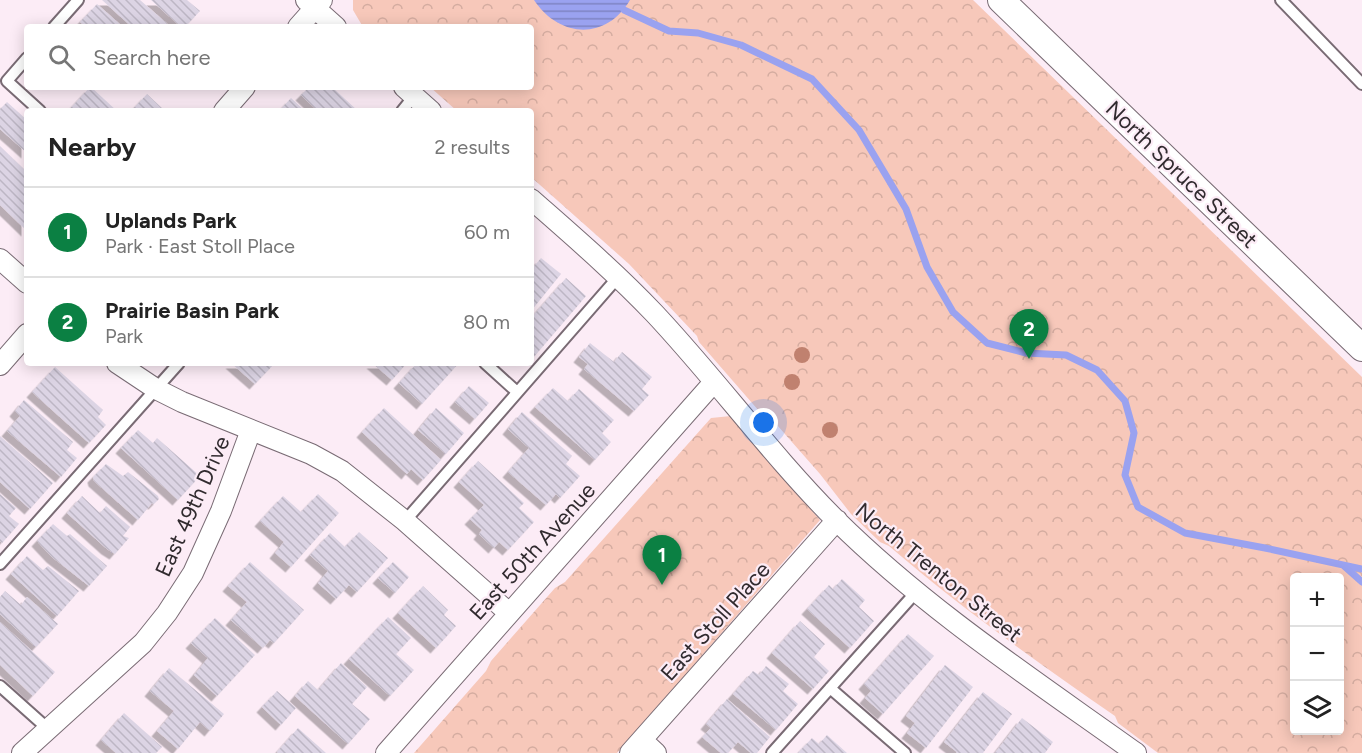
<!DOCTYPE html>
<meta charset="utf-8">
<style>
:root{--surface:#fff;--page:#f6f6f6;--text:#222;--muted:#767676;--line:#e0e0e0;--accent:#0b8043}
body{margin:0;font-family:Figtree,sans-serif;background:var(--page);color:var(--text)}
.controls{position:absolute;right:18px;bottom:18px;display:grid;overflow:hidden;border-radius:6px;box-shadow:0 3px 15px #0003}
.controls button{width:54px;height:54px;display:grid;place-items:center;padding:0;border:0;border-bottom:2px solid var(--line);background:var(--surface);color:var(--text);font:30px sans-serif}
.you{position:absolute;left:764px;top:423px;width:21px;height:21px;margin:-15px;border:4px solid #fff;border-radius:50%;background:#1a73e8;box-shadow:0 0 0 9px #1a73e833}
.badge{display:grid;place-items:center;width:39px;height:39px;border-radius:50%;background:var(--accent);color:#fff;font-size:20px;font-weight:700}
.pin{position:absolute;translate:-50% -50px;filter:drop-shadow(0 2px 3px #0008)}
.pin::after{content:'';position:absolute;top:32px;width:21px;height:18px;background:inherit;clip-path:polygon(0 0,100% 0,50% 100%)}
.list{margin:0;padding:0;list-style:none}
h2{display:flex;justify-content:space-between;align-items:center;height:78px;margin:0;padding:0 24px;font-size:26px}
h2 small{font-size:20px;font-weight:400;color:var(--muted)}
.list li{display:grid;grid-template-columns:39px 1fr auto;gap:18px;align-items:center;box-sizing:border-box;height:90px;padding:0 24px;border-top:2px solid var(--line)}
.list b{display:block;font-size:22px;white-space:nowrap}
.list p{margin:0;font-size:20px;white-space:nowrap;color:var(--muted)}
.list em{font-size:20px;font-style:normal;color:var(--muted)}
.icon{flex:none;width:33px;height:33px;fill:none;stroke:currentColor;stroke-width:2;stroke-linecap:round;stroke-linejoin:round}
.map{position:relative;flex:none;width:1362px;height:753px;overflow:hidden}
.search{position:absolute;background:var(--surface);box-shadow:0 3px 15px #0003;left:24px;top:24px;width:510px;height:66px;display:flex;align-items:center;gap:15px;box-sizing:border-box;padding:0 21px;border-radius:6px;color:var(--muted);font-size:22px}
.panel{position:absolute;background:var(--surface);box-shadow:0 3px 15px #0003;left:24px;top:108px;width:510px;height:258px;border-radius:6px}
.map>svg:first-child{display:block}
.park{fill:url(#park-crowns);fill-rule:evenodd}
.water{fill:url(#water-rules)}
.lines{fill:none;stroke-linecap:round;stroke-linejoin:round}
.stream{stroke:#9aa2f0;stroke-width:7}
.building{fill:url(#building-back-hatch);filter:url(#shadow)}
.service-casing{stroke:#796b74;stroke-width:14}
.minor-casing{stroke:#796b74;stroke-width:22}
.tertiary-casing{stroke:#796b74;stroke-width:28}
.service{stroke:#fff;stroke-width:10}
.minor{stroke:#fff;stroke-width:20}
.tertiary{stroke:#fff;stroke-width:26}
.tree{fill:#c0816f}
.labels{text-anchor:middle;stroke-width:4.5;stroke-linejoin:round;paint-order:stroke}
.street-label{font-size:22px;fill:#312b2f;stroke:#fcecf6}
</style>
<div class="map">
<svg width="1362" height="753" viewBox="0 0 1362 753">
<defs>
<pattern id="park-crowns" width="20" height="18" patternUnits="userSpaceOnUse" patternTransform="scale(1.5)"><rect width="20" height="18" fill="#f7c8ba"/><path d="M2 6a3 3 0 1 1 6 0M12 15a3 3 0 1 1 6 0" fill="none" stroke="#d4aca0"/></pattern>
<pattern id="water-rules" width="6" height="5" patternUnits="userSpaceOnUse" patternTransform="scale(1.5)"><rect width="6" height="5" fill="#9aa2f0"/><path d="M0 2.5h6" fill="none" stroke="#7e84c3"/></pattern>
<pattern id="building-back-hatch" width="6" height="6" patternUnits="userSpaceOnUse" patternTransform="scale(1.5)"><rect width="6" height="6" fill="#dcd4e4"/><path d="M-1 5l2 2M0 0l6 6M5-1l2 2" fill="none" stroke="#bdb6c4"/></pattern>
<filter id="shadow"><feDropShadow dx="-5.5" dy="5.5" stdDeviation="0" flood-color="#0004"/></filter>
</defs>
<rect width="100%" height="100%" fill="#fcecf6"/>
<path class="park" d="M 353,0 L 973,0 L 1362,377 L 1362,753 L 1158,753 L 1118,723 L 1115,716 C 1037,662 961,608 889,546 L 880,542 L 851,514 L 820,474 L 777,425 L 765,418 L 699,342 L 697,336 L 629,264 L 531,177 L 531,111 L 457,111 L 430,87 L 531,87 L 531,27 L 363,27 L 353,10 ZM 1294,578 L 1340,578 L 1340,730 L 1294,730 Z
M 731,416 L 820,520 L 617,753 L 414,753 L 486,671 L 491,661 L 555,588 L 565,582 L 711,418 Z"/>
<path class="water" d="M 534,0 L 630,0 C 606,41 559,38 534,0 Z"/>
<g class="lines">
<path class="stream" d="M 624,10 L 669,31 L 698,33 L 741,45 L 812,79 L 859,130 L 906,209 L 927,267 L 953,312 L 987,343 L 1026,353 L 1066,355 L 1097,370 L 1125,401 L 1134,433 L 1125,475 L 1138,507 L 1185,533 L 1265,548 L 1362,569
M 1344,566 L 1362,582"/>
</g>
<path class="building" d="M 102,0 L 140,0 L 171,27 L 132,27 Z
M 151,0 L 187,0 L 200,11 L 185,27 L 181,27 Z
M 97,4 L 123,27 L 86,27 L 80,22 Z
M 90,87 L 91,87 L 117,111 L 68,111 Z
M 309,87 L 332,87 L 358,111 L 318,111 L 301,95 Z
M 147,94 L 165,111 L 131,111 Z
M 291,98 L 305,111 L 279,111 Z
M 7,102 L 27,120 L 27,153 L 0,129 L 0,109 Z
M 0,146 L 27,172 L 27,231 L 0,205 Z
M 541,258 L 561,274 L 531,311 L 531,270 Z
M 566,278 L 586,296 L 533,358 L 531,356 L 531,318 Z
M 590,343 L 614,362 L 622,352 L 652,377 L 642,389 L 649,395 L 634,411 L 584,369 L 588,364 L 579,357 Z
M 231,363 L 275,363 L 255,384 Z
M 372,363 L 407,363 L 392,380 Z
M 417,363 L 459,363 L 422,404 L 399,383 Z
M 55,367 L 103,410 L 98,417 L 106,425 L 89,443 L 32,392 Z
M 469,386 L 489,403 L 475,419 L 455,402 Z
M 553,388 L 568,401 L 579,389 L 614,420 L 602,433 L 611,442 L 595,460 L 535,407 Z
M 24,400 L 73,442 L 67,450 L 77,458 L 61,477 L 7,431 L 20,416 L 15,411 Z
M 384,408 L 441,460 L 423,480 L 411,469 L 407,474 L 362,432 Z
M 436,408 L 464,433 L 446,454 L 418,430 Z
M 522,412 L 572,456 L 566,464 L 580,476 L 560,498 L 556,494 L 546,505 L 508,472 L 529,448 L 508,429 Z
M 138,430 L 153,443 L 157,438 L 200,476 L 178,500 L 121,448 Z
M 0,436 L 53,483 L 30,509 L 0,482 Z
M 478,461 L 524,503 L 519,508 L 534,522 L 508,550 L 499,542 L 494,548 L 479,534 L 482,530 L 470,519 L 484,505 L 459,482 Z
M 106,464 L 123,476 L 128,472 L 158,496 L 159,499 L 154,504 L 152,503 L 138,520 L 94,481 L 93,477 Z
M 0,494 L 16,508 L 9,516 L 19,524 L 2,543 L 0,541 Z
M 318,494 L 339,513 L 291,567 L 275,553 L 284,542 L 260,521 L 283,496 L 301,512 Z
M 82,496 L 100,513 L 106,506 L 130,527 L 123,536 L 129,538 L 115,554 L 107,549 L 67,513 Z
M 53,524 L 67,536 L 70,534 L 107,566 L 89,586 L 52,557 L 37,541 Z
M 359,532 L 388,558 L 357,592 L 349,585 L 336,599 L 318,583 L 328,571 L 310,555 L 330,533 L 345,547 Z
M 27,556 L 43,570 L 48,566 L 79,591 L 57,616 L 11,574 Z
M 250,562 L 304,610 L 274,643 L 270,640 L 263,648 L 231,620 L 247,602 L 228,586 Z
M 393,562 L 409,577 L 395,593 L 378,578 Z
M 842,579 L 865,600 L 859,607 L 874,621 L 850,648 L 807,609 L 829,585 L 833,589 Z
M 423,586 L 448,610 L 444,615 L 456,626 L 436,648 L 398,613 Z
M 5,591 L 21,605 L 27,597 L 58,624 L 36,647 L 0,614 L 0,597 Z
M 388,617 L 411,638 L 396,654 L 414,670 L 390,696 L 349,659 Z
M 215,618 L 255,655 L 217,696 L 194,675 L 208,658 L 191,643 Z
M 800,621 L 825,644 L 814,657 L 829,671 L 813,689 L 772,653 Z
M 0,622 L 55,672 L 33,696 L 0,665 Z
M 908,634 L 934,656 L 883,714 L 865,698 L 871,691 L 864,684 Z
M 341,663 L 367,687 L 352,704 L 370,719 L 348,744 L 295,696 L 308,681 L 318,690 Z
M 945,665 L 973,687 L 926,748 L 907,733 L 915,723 L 906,716 Z
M 766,666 L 789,684 L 783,691 L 798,704 L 776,730 L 733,694 L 753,671 L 759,675 Z
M 169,668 L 224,714 L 210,731 L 200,722 L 178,749 L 157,731 L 174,711 L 150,691 Z
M 277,691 L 296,708 L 281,725 L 262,707 Z
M 983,692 L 1012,714 L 983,753 L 956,753 L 957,752 L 944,742 Z
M 727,699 L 770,737 L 757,753 L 751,753 L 738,742 L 728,753 L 721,753 L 702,737 L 711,728 L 706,724 Z
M 124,713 L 162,747 L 156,753 L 116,753 L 101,740 Z
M 1022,718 L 1053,742 L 1045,753 L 995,753 Z
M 298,728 L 326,753 L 278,753 L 277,752 Z
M 827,735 L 847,753 L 798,753 L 812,738 L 819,744 Z"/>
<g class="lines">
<defs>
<path id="service" d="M 1281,0 L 1362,84
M 54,27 L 78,0
M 27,58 L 7,81 L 40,111
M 402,111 L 414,96
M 485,363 L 517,392
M 405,521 L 619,276
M 0,564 L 179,363
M 0,686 L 47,728
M 830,688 L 905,753
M 772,753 L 917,591"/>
<path id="minor" d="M 306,0 L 336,27
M 298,27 L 322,0
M 404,87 L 431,111
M 224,111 L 245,87
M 531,199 C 573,236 615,272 654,313 C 717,380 771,455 836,520 C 926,609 1034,680 1136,753
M 0,259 L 27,283
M 117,363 L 156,389 L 182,402 L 311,454 L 342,471 L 405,521 L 509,613
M 0,365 L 27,334
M 642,740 L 656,753
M 22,753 L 143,643 L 167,613 L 193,573 L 221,511 L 251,430
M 386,753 L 714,382
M 630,753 L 837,520"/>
<path id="tertiary" d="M 1001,0 L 1362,348"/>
</defs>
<use href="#service" class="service-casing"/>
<use href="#minor" class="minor-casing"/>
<use href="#tertiary" class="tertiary-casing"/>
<use href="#service" class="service"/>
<use href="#minor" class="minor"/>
<use href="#tertiary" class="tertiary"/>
</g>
<g class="tree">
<circle cx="802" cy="355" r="8"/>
<circle cx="792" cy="382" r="8"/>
<circle cx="830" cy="430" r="8"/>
</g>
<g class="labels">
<g class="street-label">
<text transform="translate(1182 174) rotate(44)" y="8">North Spruce Street</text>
<text transform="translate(192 506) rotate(-66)" y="8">East 49th Drive</text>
<text transform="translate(532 551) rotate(-48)" y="8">East 50th Avenue</text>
<text transform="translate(939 572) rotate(39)" y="8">North Trenton Street</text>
<text transform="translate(715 621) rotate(-48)" y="8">East Stoll Place</text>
</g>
</g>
</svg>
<div class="controls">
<button>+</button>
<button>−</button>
<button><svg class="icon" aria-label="layers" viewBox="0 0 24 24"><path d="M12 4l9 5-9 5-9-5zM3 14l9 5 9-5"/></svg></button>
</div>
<div class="you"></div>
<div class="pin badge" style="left:662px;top:585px">1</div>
<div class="pin badge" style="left:1029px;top:359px">2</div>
<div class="search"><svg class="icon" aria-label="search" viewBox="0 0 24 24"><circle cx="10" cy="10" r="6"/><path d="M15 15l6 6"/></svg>Search here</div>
<section class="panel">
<h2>Nearby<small>2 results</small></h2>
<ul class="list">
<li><span class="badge">1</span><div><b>Uplands Park</b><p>Park · East Stoll Place</p></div><em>60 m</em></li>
<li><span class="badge">2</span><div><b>Prairie Basin Park</b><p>Park</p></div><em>80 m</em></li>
</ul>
</section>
</div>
